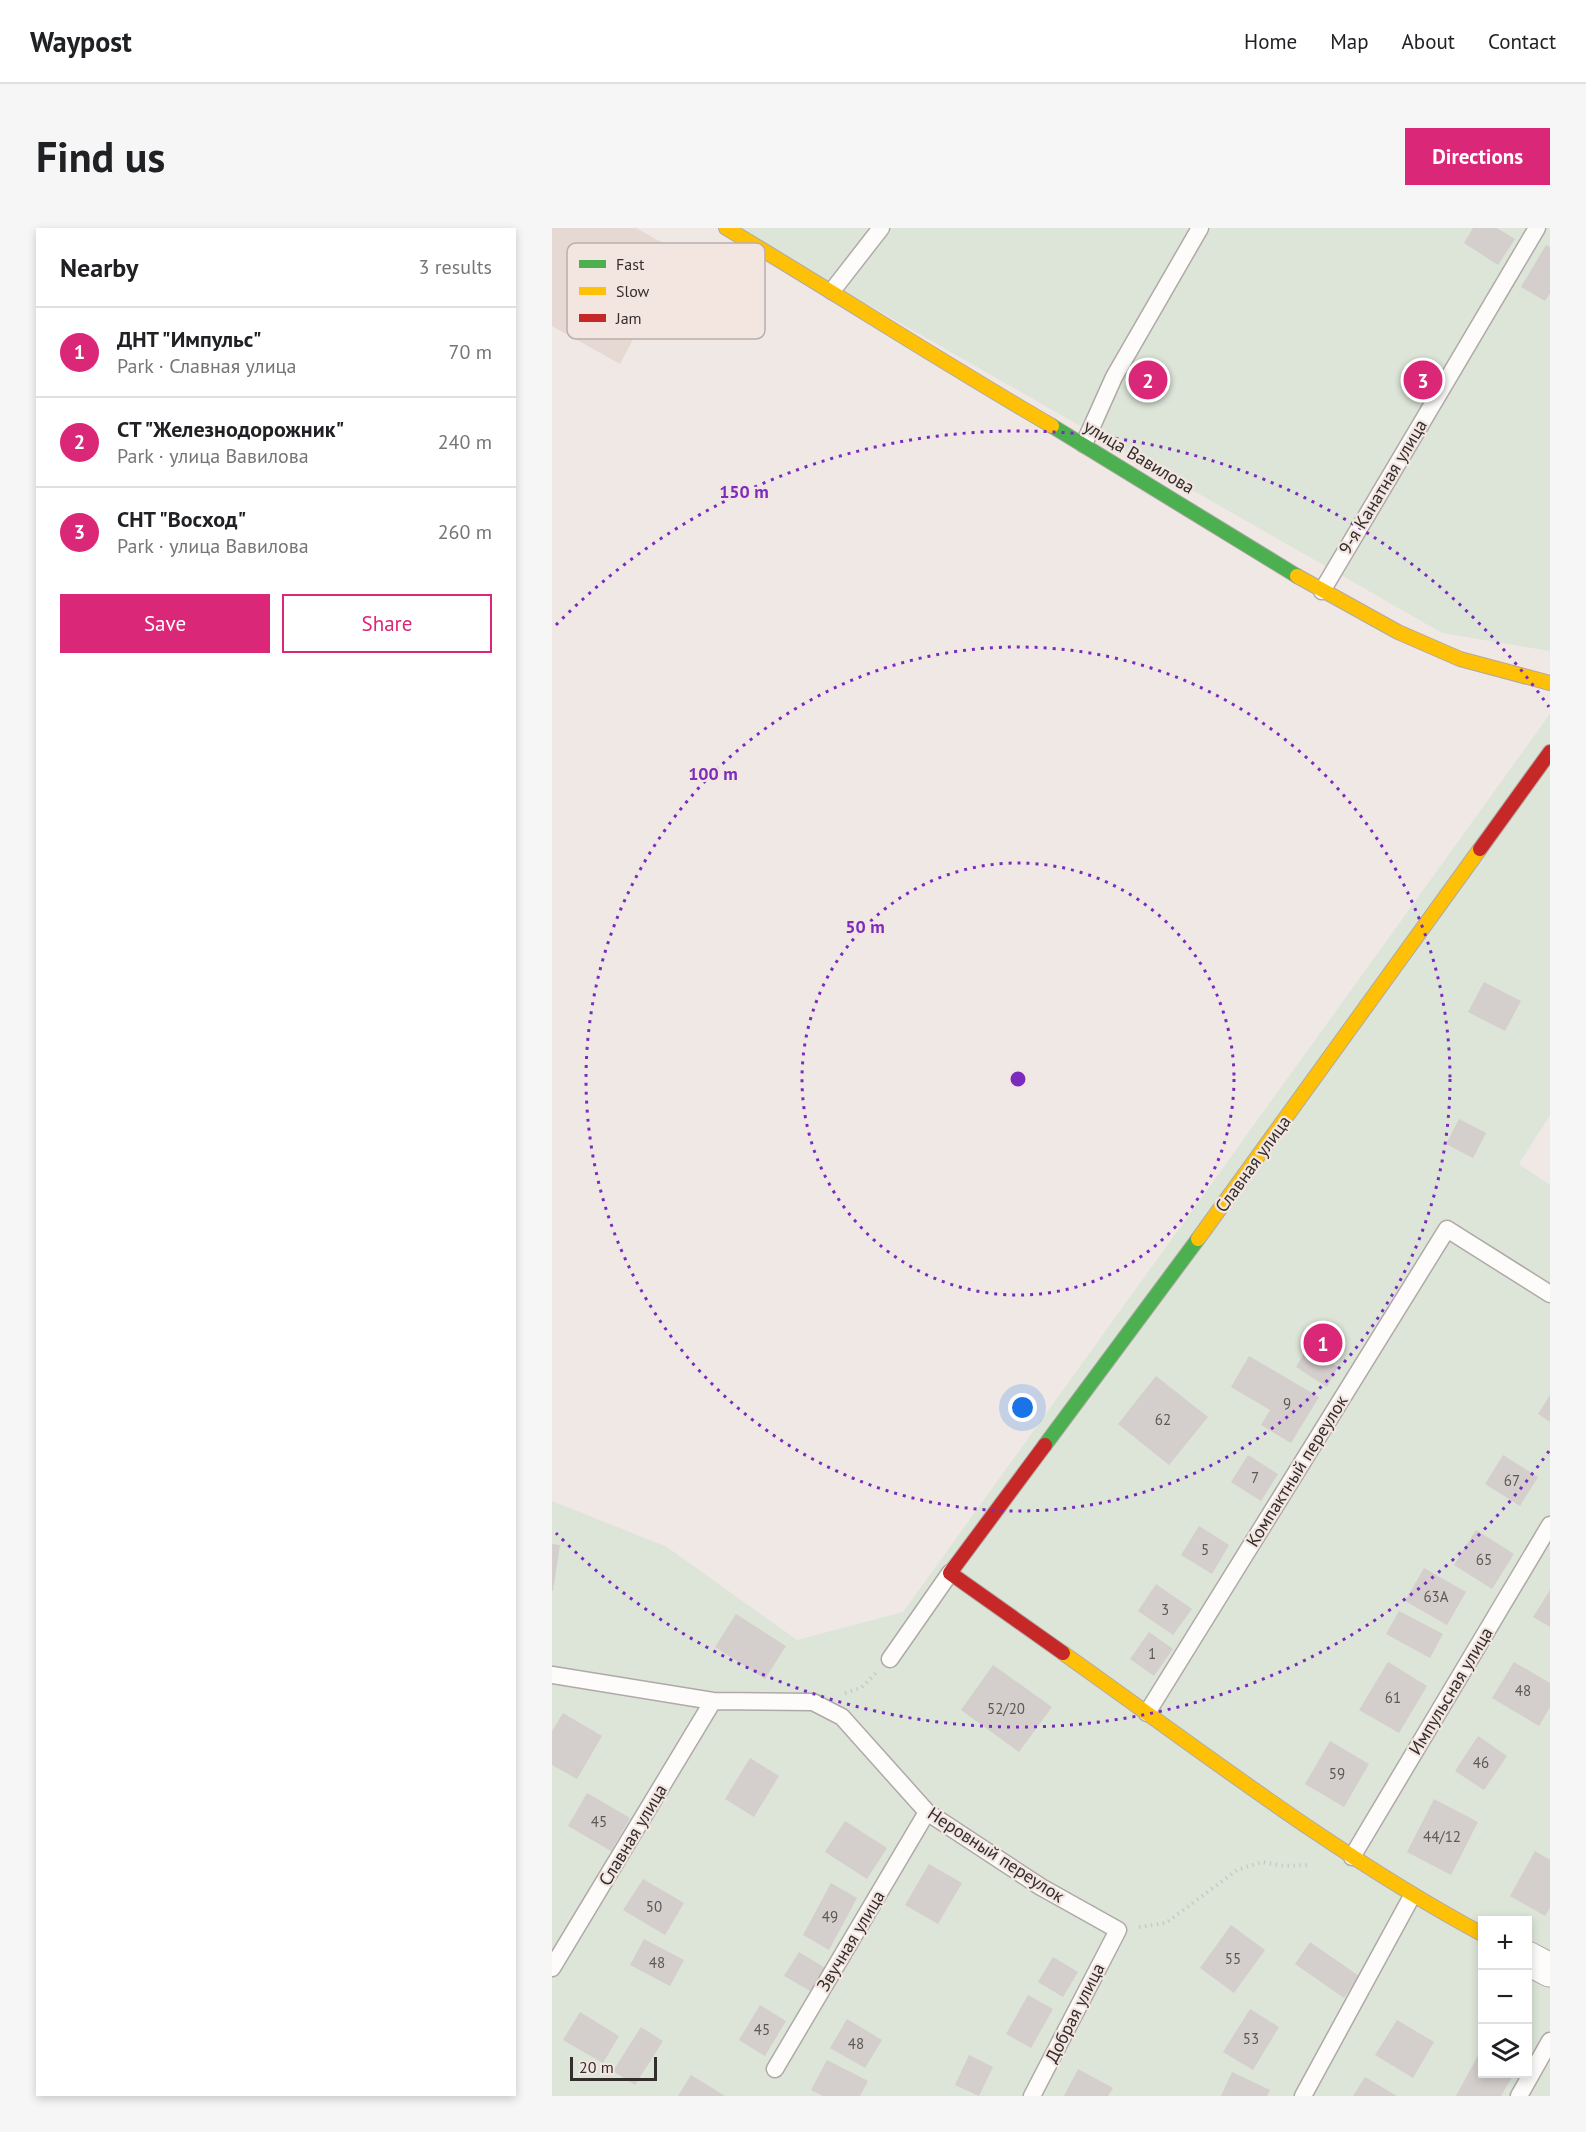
<!DOCTYPE html>
<meta charset="utf-8">
<style>
:root{--surface:#fff;--page:#f6f6f6;--text:#202124;--muted:#757577;--line:#e0e0e0;--accent:#db2777}
body{margin:0;font-family:"PT Sans",sans-serif;background:var(--page);color:var(--text)}
.controls{position:absolute;right:18px;bottom:18px;display:grid;overflow:hidden;border-radius:0px;box-shadow:0 3px 9px #0003}
.controls button{width:54px;height:54px;display:grid;place-items:center;padding:0;border:0;border-bottom:2px solid var(--line);background:var(--surface);color:var(--text);font:30px sans-serif}
.scale{position:absolute;left:18px;bottom:15px;width:87px;box-sizing:border-box;padding-left:6px;border:3px solid #332e2c;border-top:0;font-size:16px;line-height:21px;white-space:nowrap;color:#332e2c;-webkit-text-stroke:4px #f3e6e1;paint-order:stroke}
.you{position:absolute;left:471px;top:1180px;width:21px;height:21px;margin:-15px;border:4px solid #fff;border-radius:50%;background:#1a73e8;box-shadow:0 0 0 9px #1a73e833}
.badge{display:grid;place-items:center;width:39px;height:39px;border-radius:50%;background:var(--accent);color:#fff;font-size:20px;font-weight:700}
.pin{position:absolute;translate:-50% -50%;border:3px solid #fff;box-shadow:0 2px 6px #0006}
.list{margin:0;padding:0;list-style:none}
h2{display:flex;justify-content:space-between;align-items:center;height:78px;margin:0;padding:0 24px;font-size:26px}
h2 small{font-size:20px;font-weight:400;color:var(--muted)}
.list li{display:grid;grid-template-columns:39px 1fr auto;gap:18px;align-items:center;box-sizing:border-box;height:90px;padding:0 24px;border-top:2px solid var(--line)}
.list b{display:block;font-size:22px;white-space:nowrap}
.list p{margin:0;font-size:20px;white-space:nowrap;color:var(--muted)}
.list em{font-size:20px;font-style:normal;color:var(--muted)}
.actions{display:flex;gap:12px;padding:18px 24px}
.actions a{flex:1;padding:14px 0;border:2px solid var(--accent);border-radius:0px;text-align:center;font-size:21px;color:var(--accent)}
.actions .main{background:var(--accent);color:#fff}
.icon{flex:none;width:33px;height:33px;fill:none;stroke:currentColor;stroke-width:2;stroke-linecap:round;stroke-linejoin:round}
.map{position:relative;flex:none;width:998px;height:1868px;overflow:hidden;border-radius:0px}
header{display:flex;align-items:center;gap:36px;box-sizing:border-box;height:84px;padding:0 30px;background:var(--surface);border-bottom:2px solid var(--line)}
header strong{font-size:28px}
nav{display:flex;gap:33px;margin-inline-start:auto;font-size:21px}
.intro{display:flex;align-items:center;justify-content:space-between;box-sizing:border-box;height:144px;padding:0 36px}
h1{margin:0;font-size:42px}
.button{padding:15px 27px;border-radius:0px;background:var(--accent);color:#fff;font-size:21px;font-weight:700}
main{display:flex;gap:36px;padding:0 36px}
aside{flex:1;background:var(--surface);border-radius:0px;box-shadow:0 3px 9px #0003}
.map>svg:first-child{display:block}
.built{fill:#e6d8d2}
.green{fill:#dde5d8;fill-rule:evenodd}
.building{fill:#d4cecc}
.lines{fill:none;stroke-linecap:round;stroke-linejoin:round}
.lane-casing{stroke:#afa9a7;stroke-width:19}
.street-casing{stroke:#afa9a7;stroke-width:35}
.fast-casing{stroke:#afa9a7;stroke-width:16}
.slow-casing{stroke:#afa9a7;stroke-width:16}
.jam-casing{stroke:#afa9a7;stroke-width:16}
.path{stroke:#cbc9c7;stroke-width:4;stroke-dasharray:1.5 4.5;stroke-linecap:butt}
.lane{stroke:#fdfcfb;stroke-width:16}
.street{stroke:#fdfcfb;stroke-width:33}
.fast{stroke:#4caf50;stroke-width:14}
.slow{stroke:#ffc107;stroke-width:14}
.jam{stroke:#c62828;stroke-width:14}
.ring{fill:none;stroke:#7b2cbf;stroke-width:3;stroke-dasharray:3 6}
.labels{text-anchor:middle;stroke-width:4.5;stroke-linejoin:round;paint-order:stroke}
.number-label{font-size:15px;fill:#5d5856}
.street-label{font-size:18px;fill:#332e2c;stroke:#f3e6e1}
.key{fill:#f3e6e1;stroke:#b9afab;stroke-width:1.5}
.key-label{font-size:16px;fill:#332e2c}
.centre{fill:#7b2cbf;stroke:#f3e6e1;stroke-width:3}
.ring-label{font-size:18px;text-anchor:middle;font-weight:bold;fill:#7b2cbf;stroke:#f3e6e1;stroke-width:4.5;stroke-linejoin:round;paint-order:stroke}
</style>
<header>
<strong>Waypost</strong>
<nav><a>Home</a><a>Map</a><a>About</a><a>Contact</a></nav>
</header>
<div class="intro"><h1>Find us</h1><a class="button">Directions</a></div>
<main>
<aside>
<h2>Nearby<small>3 results</small></h2>
<ul class="list">
<li><span class="badge">1</span><div><b>ДНТ &quot;Импульс&quot;</b><p>Park · Славная улица</p></div><em>70 m</em></li>
<li><span class="badge">2</span><div><b>СТ &quot;Железнодорожник&quot;</b><p>Park · улица Вавилова</p></div><em>240 m</em></li>
<li><span class="badge">3</span><div><b>СНТ &quot;Восход&quot;</b><p>Park · улица Вавилова</p></div><em>260 m</em></li>
</ul>
<div class="actions"><a class="main">Save</a><a>Share</a></div>
</aside>
<div class="map">
<svg width="998" height="1868" viewBox="0 0 998 1868">
<rect width="100%" height="100%" fill="#efe8e5"/>
<path class="built" d="M 0,0 L 84,0 L 127,24 L 68,136 L 0,98 Z"/>
<path class="green" d="M 182,0 L 998,0 L 998,423 L 890,405 Z
M 998,486 L 998,887 L 967,936 L 998,957 L 998,1868 L 0,1868 L 0,1273 L 115,1319 L 245,1412 L 351,1384 ZM 930,1692 L 975,1692 L 975,1846 L 930,1846 Z"/>
<path class="building" d="M 921,0 L 945,0 L 963,11 L 946,37 L 912,15 Z
M 994,17 L 998,19 L 998,65 L 993,73 L 969,59 Z
M 932,754 L 969,773 L 953,803 L 916,784 Z
M 907,891 L 934,905 L 921,930 L 894,916 Z
M 755,1120 L 786,1139 L 775,1159 L 744,1139 Z
M 697,1128 L 767,1169 L 739,1215 L 709,1197 L 718,1182 L 679,1159 Z
M 604,1148 L 656,1189 L 617,1237 L 566,1196 Z
M 998,1167 L 998,1194 L 986,1186 Z
M 696,1227 L 726,1246 L 709,1273 L 679,1254 Z
M 951,1227 L 986,1249 L 968,1278 L 933,1256 Z
M 647,1298 L 677,1317 L 660,1346 L 629,1327 Z
M 924,1302 L 962,1326 L 940,1361 L 902,1337 Z
M 0,1316 L 8,1317 L 1,1363 L 0,1363 Z
M 872,1340 L 914,1364 L 895,1397 L 853,1373 Z
M 604,1356 L 640,1381 L 621,1407 L 586,1383 Z
M 998,1362 L 998,1399 L 981,1389 Z
M 847,1383 L 891,1406 L 878,1430 L 834,1406 Z
M 184,1386 L 234,1418 L 213,1451 L 163,1419 Z
M 597,1404 L 621,1421 L 602,1448 L 578,1431 Z
M 836,1434 L 875,1458 L 847,1505 L 807,1482 Z
M 962,1434 L 998,1455 L 998,1479 L 987,1498 L 940,1470 Z
M 441,1437 L 500,1479 L 467,1524 L 409,1482 Z
M 11,1485 L 50,1508 L 25,1551 L 0,1537 L 0,1503 Z
M 926,1508 L 955,1528 L 932,1562 L 903,1543 Z
M 778,1513 L 817,1536 L 792,1579 L 753,1556 Z
M 198,1530 L 227,1548 L 202,1589 L 173,1571 Z
M 35,1565 L 78,1590 L 59,1623 L 16,1598 Z
M 882,1571 L 926,1594 L 899,1647 L 855,1624 Z
M 293,1593 L 335,1620 L 315,1651 L 273,1624 Z
M 983,1623 L 998,1632 L 998,1680 L 993,1688 L 958,1668 Z
M 377,1636 L 410,1655 L 386,1696 L 353,1677 Z
M 91,1651 L 132,1675 L 113,1707 L 71,1682 Z
M 279,1655 L 305,1670 L 277,1722 L 251,1707 Z
M 679,1697 L 713,1722 L 682,1765 L 648,1740 Z
M 92,1711 L 132,1732 L 118,1758 L 78,1737 Z
M 758,1714 L 807,1748 L 792,1770 L 743,1736 Z
M 247,1724 L 275,1741 L 260,1764 L 232,1748 Z
M 501,1729 L 526,1744 L 511,1769 L 486,1754 Z
M 476,1767 L 501,1781 L 479,1820 L 454,1806 Z
M 208,1777 L 234,1793 L 213,1828 L 187,1812 Z
M 698,1781 L 727,1799 L 701,1842 L 671,1824 Z
M 28,1784 L 67,1808 L 51,1835 L 11,1812 Z
M 295,1791 L 330,1812 L 313,1840 L 278,1820 Z
M 845,1792 L 882,1814 L 861,1850 L 823,1827 Z
M 89,1799 L 111,1813 L 83,1857 L 61,1843 Z
M 930,1820 L 930,1846 L 962,1846 L 949,1868 L 904,1868 Z
M 417,1827 L 441,1839 L 427,1868 L 403,1857 Z
M 275,1832 L 316,1853 L 308,1868 L 271,1868 L 259,1862 Z
M 526,1841 L 561,1860 L 556,1868 L 512,1868 Z
M 680,1844 L 718,1862 L 715,1868 L 669,1868 Z
M 139,1847 L 173,1868 L 126,1868 Z
M 813,1849 L 845,1868 L 801,1868 Z"/>
<g class="lines">
<defs>
<path id="lane" d="M 280,63 L 329,0
M 532,216 L 562,149 L 648,0
M 770,363 L 985,0
M 338,1431 L 398,1345
M 0,1447 L 161,1473 L 261,1474 L 290,1489 L 375,1584 L 489,1659 L 566,1702 L 480,1868
M 595,1485 L 895,1001 L 998,1066
M 800,1629 L 998,1297
M 0,1740 L 161,1473
M 223,1841 L 375,1584
M 751,1868 L 860,1668
M 967,1868 L 998,1813"/>
<path id="street" d="M 975,1730 L 998,1742"/>
<path id="fast" d="M 500,198 L 745,348
M 493,1217 L 646,1011"/>
<path id="slow" d="M 174,0 C 283,65 390,134 500,198
M 745,348 L 846,404 L 908,431 L 998,455
M 646,1011 L 928,621
M 511,1425 C 648,1522 782,1626 930,1706"/>
<path id="jam" d="M 928,621 L 998,524
M 493,1217 L 398,1345 L 511,1425"/>
</defs>
<use href="#lane" class="lane-casing"/>
<use href="#street" class="street-casing"/>
<use href="#fast" class="fast-casing"/>
<use href="#slow" class="slow-casing"/>
<use href="#jam" class="jam-casing"/>
<path class="path" d="M 293,1465 L 309,1460 L 324,1445
M 587,1699 L 614,1695 L 685,1642 L 710,1634 L 732,1638 L 759,1637"/>
<use href="#lane" class="lane"/>
<use href="#street" class="street"/>
<use href="#fast" class="fast"/>
<use href="#slow" class="slow"/>
<use href="#jam" class="jam"/>
</g>
<g class="ring">
<circle cx="466" cy="851" r="216"/>
<circle cx="466" cy="851" r="432"/>
<path d="M997 1223A648 648 0 0 1 4 1305M4 397A648 648 0 0 1 997 479"/>
</g>
<g class="labels">
<g class="number-label">
<text x="735" y="1181">9</text>
<text x="611" y="1197">62</text>
<text x="703" y="1255">7</text>
<text x="960" y="1258">67</text>
<text x="653" y="1327">5</text>
<text x="932" y="1337">65</text>
<text x="884" y="1374">63А</text>
<text x="613" y="1387">3</text>
<text x="600" y="1431">1</text>
<text x="971" y="1468">48</text>
<text x="841" y="1475">61</text>
<text x="454" y="1486">52/20</text>
<text x="929" y="1540">46</text>
<text x="785" y="1551">59</text>
<text x="47" y="1599">45</text>
<text x="890" y="1614">44/12</text>
<text x="102" y="1684">50</text>
<text x="278" y="1694">49</text>
<text x="681" y="1736">55</text>
<text x="105" y="1740">48</text>
<text x="210" y="1807">45</text>
<text x="699" y="1816">53</text>
<text x="304" y="1821">48</text>
</g>
<g class="street-label">
<text transform="translate(587 229) rotate(31)" y="6">улица Вавилова</text>
<text transform="translate(831 259) rotate(-59)" y="6">9-я Канатная улица</text>
<text transform="translate(701 936) rotate(-54)" y="6">Славная улица</text>
<text transform="translate(745 1243) rotate(-58)" y="6">Компактный переулок</text>
<text transform="translate(899 1463) rotate(-59)" y="6">Импульсная улица</text>
<text transform="translate(81 1607) rotate(-59)" y="6">Славная улица</text>
<text transform="translate(444 1627) rotate(33)" y="6">Неровный переулок</text>
<text transform="translate(299 1713) rotate(-59)" y="6">Звучная улица</text>
<text transform="translate(523 1785) rotate(-63)" y="6">Добрая улица</text>
</g>
</g>
<rect x="15" y="15" width="198" height="96" rx="9" class="key"/>
<rect x="27" y="32" width="27" height="8" fill="#4caf50"/>
<rect x="27" y="59" width="27" height="8" fill="#ffc107"/>
<rect x="27" y="86" width="27" height="8" fill="#c62828"/>
<g class="key-label">
<text x="64" y="42">Fast</text>
<text x="64" y="69">Slow</text>
<text x="64" y="96">Jam</text>
</g>
<circle cx="466" cy="851" r="9" class="centre"/>
<g class="ring-label">
<text x="192" y="270">150 m</text>
<text x="161" y="552">100 m</text>
<text x="313" y="705">50 m</text>
</g>
</svg>
<div class="controls">
<button>+</button>
<button>−</button>
<button><svg class="icon" aria-label="layers" viewBox="0 0 24 24"><path d="M12 4l9 5-9 5-9-5zM3 14l9 5 9-5"/></svg></button>
</div>
<div class="scale">20 m</div>
<div class="you"></div>
<div class="pin badge" style="left:771px;top:1115px">1</div>
<div class="pin badge" style="left:596px;top:152px">2</div>
<div class="pin badge" style="left:871px;top:152px">3</div>
</div>
</main>
